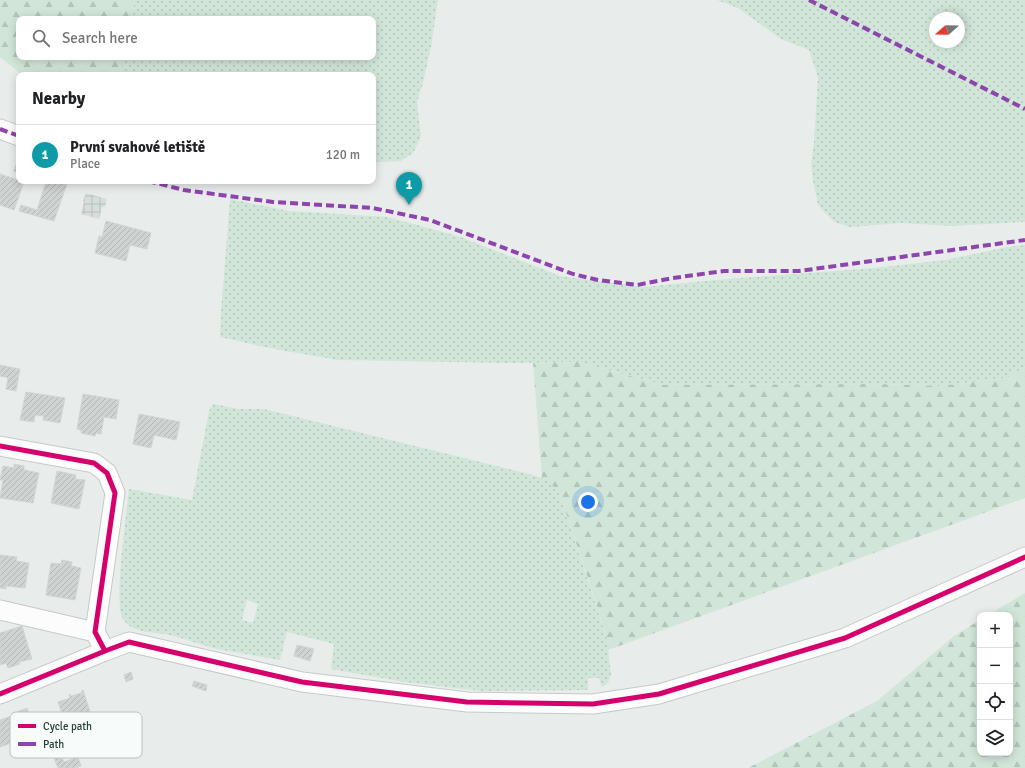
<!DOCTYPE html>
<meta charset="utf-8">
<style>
:root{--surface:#fff;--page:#f6f6f6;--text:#202124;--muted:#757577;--line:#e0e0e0;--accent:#697e78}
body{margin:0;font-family:Signika,sans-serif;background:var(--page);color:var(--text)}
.controls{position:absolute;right:12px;bottom:12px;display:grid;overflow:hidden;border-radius:8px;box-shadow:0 2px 10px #0003}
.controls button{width:36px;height:36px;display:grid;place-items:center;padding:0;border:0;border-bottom:1px solid var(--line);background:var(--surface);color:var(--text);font:20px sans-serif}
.compass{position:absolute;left:929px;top:12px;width:36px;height:36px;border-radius:50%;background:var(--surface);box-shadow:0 2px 10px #0003;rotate:250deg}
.you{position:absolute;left:588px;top:502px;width:14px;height:14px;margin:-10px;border:3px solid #fff;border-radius:50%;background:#1a73e8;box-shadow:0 0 0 6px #1a73e833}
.badge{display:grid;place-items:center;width:26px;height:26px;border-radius:50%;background:var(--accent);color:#fff;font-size:13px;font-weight:700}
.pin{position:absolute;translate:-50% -33px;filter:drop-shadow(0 1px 2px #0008)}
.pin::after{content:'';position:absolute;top:21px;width:14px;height:12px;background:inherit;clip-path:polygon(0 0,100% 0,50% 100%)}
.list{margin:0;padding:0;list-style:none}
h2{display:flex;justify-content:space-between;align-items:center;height:52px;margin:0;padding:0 16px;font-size:17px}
h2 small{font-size:13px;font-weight:400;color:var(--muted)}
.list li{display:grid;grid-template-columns:26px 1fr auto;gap:12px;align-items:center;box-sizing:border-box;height:60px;padding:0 16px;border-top:1px solid var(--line)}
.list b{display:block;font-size:15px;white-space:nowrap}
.list p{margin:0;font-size:13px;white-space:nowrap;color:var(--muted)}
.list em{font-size:13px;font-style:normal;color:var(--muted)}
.icon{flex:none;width:22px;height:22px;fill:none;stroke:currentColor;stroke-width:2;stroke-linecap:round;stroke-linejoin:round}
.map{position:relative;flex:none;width:1025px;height:768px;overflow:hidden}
.search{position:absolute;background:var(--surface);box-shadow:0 2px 10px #0003;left:16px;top:16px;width:360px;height:44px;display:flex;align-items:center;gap:10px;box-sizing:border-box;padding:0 14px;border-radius:8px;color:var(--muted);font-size:15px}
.panel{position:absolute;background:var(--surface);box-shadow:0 2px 10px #0003;left:16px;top:72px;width:360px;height:112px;border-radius:8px}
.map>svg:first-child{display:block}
.industrial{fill:url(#industrial-grid)}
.grass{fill:url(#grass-dots);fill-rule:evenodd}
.forest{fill:url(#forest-firs)}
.building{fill:url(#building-hatch);stroke:#d1d6d4}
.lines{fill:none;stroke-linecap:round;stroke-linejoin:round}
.minor-casing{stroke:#c5cac8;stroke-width:21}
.minor{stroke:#fcfcfc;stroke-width:19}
.quiet{stroke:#8e44ad;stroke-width:4;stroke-dasharray:8 4;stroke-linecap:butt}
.cycleway-casing{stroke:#f7fbf9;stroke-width:8}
.cycleway{stroke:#d6006c;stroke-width:5}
.key{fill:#f7fbf9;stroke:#b8c4c0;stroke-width:1}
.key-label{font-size:11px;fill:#24423a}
</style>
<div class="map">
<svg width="1025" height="768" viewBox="0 0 1025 768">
<defs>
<pattern id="industrial-grid" width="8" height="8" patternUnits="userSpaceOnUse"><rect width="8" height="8" fill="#d6dedb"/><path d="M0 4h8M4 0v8" fill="none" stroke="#b8c0bd"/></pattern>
<pattern id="grass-dots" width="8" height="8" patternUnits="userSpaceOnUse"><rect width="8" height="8" fill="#d1e6d8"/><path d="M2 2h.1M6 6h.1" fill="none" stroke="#b3c6ba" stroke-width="1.8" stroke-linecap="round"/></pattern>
<pattern id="forest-firs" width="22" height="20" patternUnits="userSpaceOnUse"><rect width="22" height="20" fill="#d1e6d8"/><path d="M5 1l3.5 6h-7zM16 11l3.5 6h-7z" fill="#b3c6ba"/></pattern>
<pattern id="building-hatch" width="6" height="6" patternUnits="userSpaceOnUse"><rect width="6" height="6" fill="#cfd4d2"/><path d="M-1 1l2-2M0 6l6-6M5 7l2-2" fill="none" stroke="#b2b7b5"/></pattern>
</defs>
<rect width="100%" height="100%" fill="#e8edeb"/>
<path class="industrial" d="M 86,193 L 107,199 L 105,207 L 102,207 L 99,219 L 81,214 L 84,202 L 83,201 Z"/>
<path class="grass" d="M 135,0 L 438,0 L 431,47 L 423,83 L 417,102 L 421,137 L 413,153 L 401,161 L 373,162 L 373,75 L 120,75 L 124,57 L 373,57 L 373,19 L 131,19 Z
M 717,0 L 1025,0 L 1025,222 L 950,226 L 902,223 L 850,227 L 834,222 L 818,205 L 813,181 L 811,165 L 814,142 L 818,78 L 809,50 L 781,39 L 738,8 ZM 935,18 L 959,18 L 959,42 L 935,42 Z
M 230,199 L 289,211 L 387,217 L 458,236 L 560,276 L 644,287 L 715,280 L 874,268 L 945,260 L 1007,247 L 1025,245 L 1025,367 L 1006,378 L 940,386 L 878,384 L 664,385 L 578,362 L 512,363 L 337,360 L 269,348 L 220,337 L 221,312 Z
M 213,404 L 240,409 L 264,409 L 525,473 L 546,479 L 560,494 L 607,639 L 611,675 L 608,683 L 602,687 L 599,678 L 588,678 L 588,690 L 481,691 L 404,682 L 331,669 L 334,644 L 287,632 L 280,660 C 259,656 238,653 217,649 C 201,645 186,639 170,635 C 156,632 132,634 123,619 C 113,603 127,512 129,489 L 192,500 L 209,411 ZM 247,600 L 258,604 L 253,623 L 242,620 Z"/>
<path class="forest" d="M 0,0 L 135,0 L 131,19 L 19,19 L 19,57 L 124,57 L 120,75 L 22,75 L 0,57 Z
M 578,362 L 664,385 L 878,384 L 940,386 L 1006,378 L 1025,367 L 1025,498 L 608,650 L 607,639 L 593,594 L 560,494 L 546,479 L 542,478 L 533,363 Z
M 1025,593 L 1025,768 L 748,768 L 877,701 L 954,636 L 980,620 L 980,753 L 1010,753 L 1010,615 L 988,615 Z"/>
<path class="building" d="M 19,156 L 19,173 L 14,171 Z
M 0,174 L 24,182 L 14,210 L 0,205 Z
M 42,181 L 68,181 L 54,221 L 19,211 L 21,205 L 37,210 L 46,182 Z
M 106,221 L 151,233 L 147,249 L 130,245 L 126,261 L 95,253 L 99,236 L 102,237 Z
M 0,365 L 20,369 L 16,391 L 6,389 L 8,378 L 0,376 Z
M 26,392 L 65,398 L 60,423 L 43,420 L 44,416 L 35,415 L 34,422 L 20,420 Z
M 83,394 L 119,400 L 116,419 L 104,417 L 101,434 L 96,433 L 95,436 L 81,433 L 81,430 L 77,429 Z
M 139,414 L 180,422 L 176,440 L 154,435 L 151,448 L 133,444 Z
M 14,464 L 24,466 L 24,470 L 39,473 L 33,503 L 0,498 L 3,480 L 0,480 L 3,466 L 14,468 Z
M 57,471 L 76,475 L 75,479 L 85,480 L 79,509 L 51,503 Z
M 0,555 L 17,557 L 16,561 L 29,563 L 25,588 L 6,586 L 6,589 L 0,588 Z
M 62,560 L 72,562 L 71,566 L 81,568 L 75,600 L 46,595 L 51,563 L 61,564 Z
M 22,626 L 32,659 L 19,662 L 20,664 L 8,668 L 6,663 L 0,665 L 0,633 Z
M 297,645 L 314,649 L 310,661 L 294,656 Z
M 131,672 L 133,679 L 126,682 L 124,675 Z
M 194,681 L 207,685 L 206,691 L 192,686 Z
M 82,690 L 83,690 L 93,721 L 92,721 L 92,719 L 80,723 L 81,725 L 80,726 L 79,722 L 66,726 L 58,702 L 70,698 L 69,695 L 70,694 L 71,696 L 82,693 Z
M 27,708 L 37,737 L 24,742 L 23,739 L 0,747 L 0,720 L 15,715 L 14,713 Z
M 61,755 L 64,762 L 78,757 L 81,766 L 75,768 L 58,768 L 54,758 Z"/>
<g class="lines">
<defs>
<path id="minor" d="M 0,129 L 19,136
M 0,446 L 94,463 L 107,473 L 115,493 L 95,632 L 105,651
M 0,610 L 95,632
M 0,694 L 105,651 L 129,642 L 302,682 L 467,702 L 593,704 L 659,694 L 845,638 L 1025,557"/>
</defs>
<use href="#minor" class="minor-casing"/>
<use href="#minor" class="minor"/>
<path class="quiet" d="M 809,0 L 1025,109
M 0,129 L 19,136
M 148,181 L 184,190 L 273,202 L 373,208 L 430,220 L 573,274 L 598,280 L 637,285 L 673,278 L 724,271 L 799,271 L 1025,240"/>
<defs>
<path id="cycleway" d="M 0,446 L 94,463 L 107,473 L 115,493 L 95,632 L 105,651
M 0,694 L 105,651 L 129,642 L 302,682 L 467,702 L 593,704 L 659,694 L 845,638 L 1025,557"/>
</defs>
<use href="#cycleway" class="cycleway-casing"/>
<use href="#cycleway" class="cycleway"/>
</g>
<rect x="10" y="712" width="132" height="46" rx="6" class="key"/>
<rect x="18" y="724" width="18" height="4" fill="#d6006c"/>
<rect x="18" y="742" width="18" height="4" fill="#8e44ad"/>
<g class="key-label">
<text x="43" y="730">Cycle path</text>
<text x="43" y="748">Path</text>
</g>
</svg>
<div class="controls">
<button>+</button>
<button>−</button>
<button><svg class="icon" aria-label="locate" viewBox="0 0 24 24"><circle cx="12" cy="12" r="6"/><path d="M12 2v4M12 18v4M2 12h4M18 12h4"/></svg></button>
<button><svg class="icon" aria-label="layers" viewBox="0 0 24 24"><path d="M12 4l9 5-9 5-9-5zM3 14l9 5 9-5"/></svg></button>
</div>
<svg class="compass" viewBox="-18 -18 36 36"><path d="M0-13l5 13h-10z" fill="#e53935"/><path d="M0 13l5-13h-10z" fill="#757577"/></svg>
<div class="you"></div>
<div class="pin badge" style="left:409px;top:205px;background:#0f9aa8">1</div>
<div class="search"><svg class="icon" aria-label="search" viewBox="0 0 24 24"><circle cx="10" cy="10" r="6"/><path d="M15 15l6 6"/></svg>Search here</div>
<section class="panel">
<h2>Nearby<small></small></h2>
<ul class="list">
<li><span class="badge" style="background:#0f9aa8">1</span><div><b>První svahové letiště</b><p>Place</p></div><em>120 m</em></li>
</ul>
</section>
</div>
